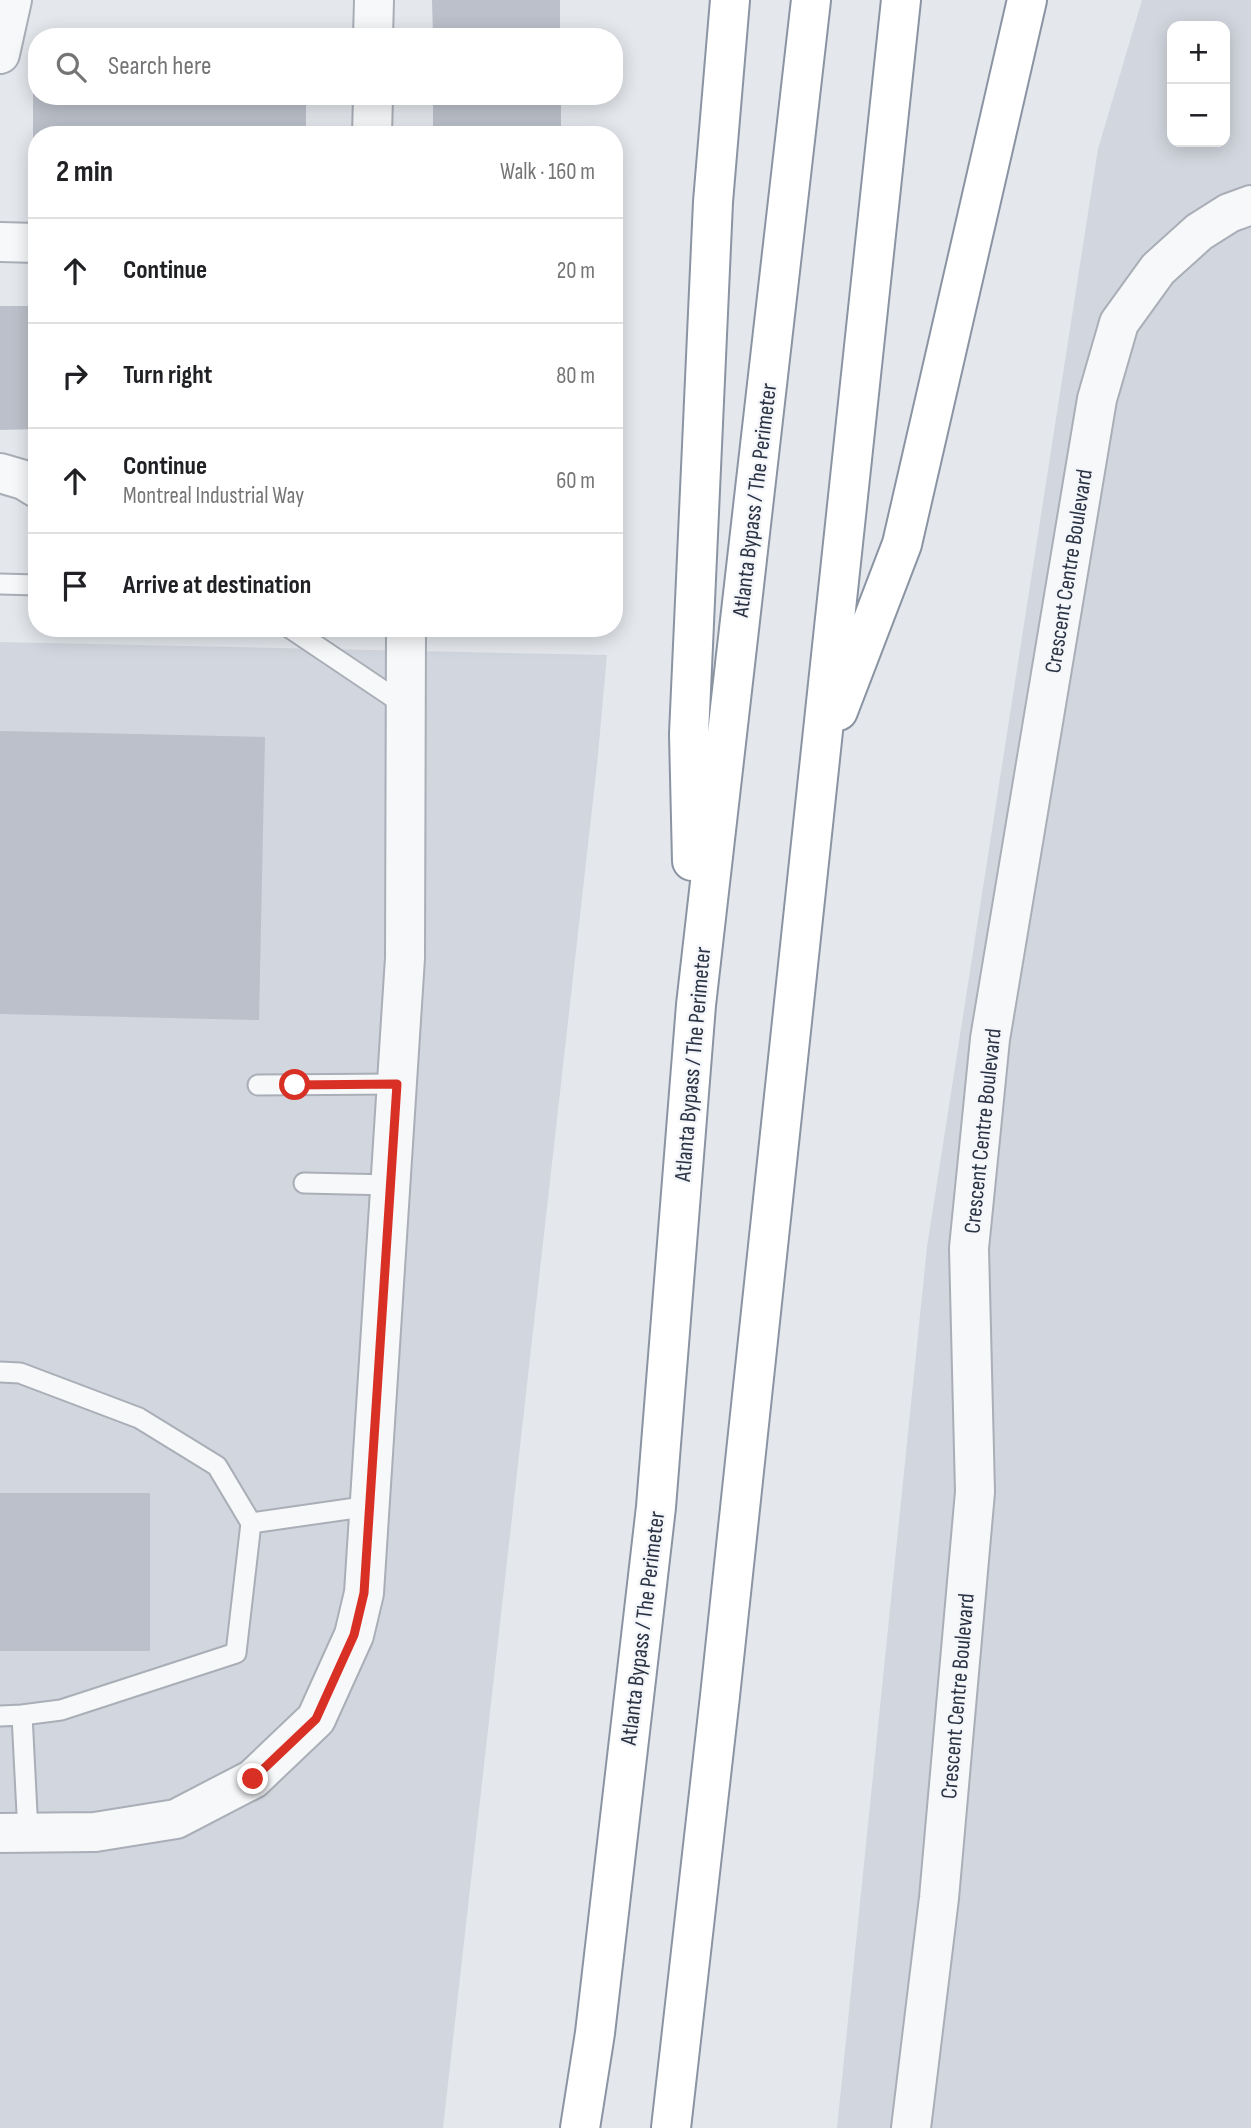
<!DOCTYPE html>
<meta charset="utf-8">
<style>
:root{--surface:#fff;--page:#f2f2f2;--text:#202124;--muted:#757577;--line:#e0e0e0}
body{margin:0;font-family:"Sofia Sans Condensed",sans-serif;background:var(--page);color:var(--text)}
.controls{position:absolute;right:21px;top:21px;display:grid;overflow:hidden;border-radius:14px;box-shadow:0 4px 18px #0003}
.controls button{width:63px;height:63px;display:grid;place-items:center;padding:0;border:0;border-bottom:2px solid var(--line);background:var(--surface);color:var(--text);font:35px sans-serif}
.stop{position:absolute;width:21px;height:21px;margin:-16px;border:5px solid #d93025;border-radius:50%;background:#fff}
.stop.end{background:#d93025;border-color:#fff;box-shadow:0 2px 7px #0008}
.list{margin:0;padding:0;list-style:none}
h2{display:flex;justify-content:space-between;align-items:center;height:91px;margin:0;padding:0 28px;font-size:30px}
h2 small{font-size:23px;font-weight:400;color:var(--muted)}
.list li{display:grid;grid-template-columns:46px 1fr auto;gap:21px;align-items:center;box-sizing:border-box;height:105px;padding:0 28px;border-top:2px solid var(--line)}
.list b{display:block;font-size:26px;white-space:nowrap}
.list p{margin:0;font-size:23px;white-space:nowrap;color:var(--muted)}
.list em{font-size:23px;font-style:normal;color:var(--muted)}
.icon{flex:none;width:38px;height:38px;fill:none;stroke:currentColor;stroke-width:2;stroke-linecap:round;stroke-linejoin:round}
.map{position:relative;flex:none;width:1251px;height:2128px;overflow:hidden}
.search{position:absolute;background:var(--surface);box-shadow:0 4px 18px #0003;left:28px;top:28px;width:595px;height:77px;display:flex;align-items:center;gap:18px;box-sizing:border-box;padding:0 24px;border-radius:28px;color:var(--muted);font-size:26px}
.panel{position:absolute;background:var(--surface);box-shadow:0 4px 18px #0003;left:28px;top:126px;width:595px;height:511px;border-radius:28px}
.map>svg:first-child{display:block}
.built{fill:#d2d6de;fill-rule:evenodd}
.building{fill:#bbc0ca}
.lines{fill:none;stroke-linecap:round;stroke-linejoin:round}
.lane-casing{stroke:#a9aeb7;stroke-width:23}
.street-casing{stroke:#a9aeb7;stroke-width:42}
.highway-casing{stroke:#8b94a3;stroke-width:42}
.lane{stroke:#f7f8fa;stroke-width:19}
.street{stroke:#f7f8fa;stroke-width:38}
.highway{stroke:#fff;stroke-width:38}
.route{stroke:#d93025;stroke-width:9}
.labels{text-anchor:middle;stroke-width:5;stroke-linejoin:round;paint-order:stroke}
.street-label{font-size:23px;fill:#2b3445;stroke:#f4f6f9}
</style>
<div class="map">
<svg width="1251" height="2128" viewBox="0 0 1251 2128">
<rect width="100%" height="100%" fill="#e4e7ec"/>
<path class="built" d="M 1142,0 L 1251,0 L 1251,2128 L 837,2128 L 927,1247 L 1098,149 ZM 1172,26 L 1225,26 L 1225,142 L 1172,142 Z
M 0,642 L 607,655 L 597,765 L 443,2128 L 0,2128 Z"/>
<path class="building" d="M 432,0 L 560,0 L 560,37 L 433,37 Z
M 33,58 L 37,58 L 37,96 L 306,96 L 306,135 L 37,135 L 37,168 L 33,168 Z
M 433,96 L 561,96 L 561,135 L 433,135 Z
M 0,306 L 37,306 L 37,429 L 0,430 Z
M 0,731 L 265,737 L 259,1020 L 0,1014 Z
M 0,1493 L 150,1493 L 150,1651 L 0,1651 Z"/>
<g class="lines">
<defs>
<path id="lane" d="M 0,584 L 37,585
M 290,628 L 406,706
M 258,1085 L 397,1084
M 304,1183 L 391,1185
M 0,1372 L 20,1373 L 139,1418 L 217,1466 L 251,1523 L 236,1653 L 61,1710 L 22,1715
M 251,1523 L 370,1506
M 0,1716 L 22,1715 L 28,1833"/>
<path id="street" d="M 373,37 L 374,0
M 0,54 L 12,0
M 372,135 L 373,96
M 0,242 L 37,243
M 0,473 L 24,480 L 37,488
M 0,1833 L 95,1832 L 176,1819 L 253,1779 L 316,1719 L 354,1635 L 364,1593 L 405,958 L 406,628
M 911,2128 L 939,1898 L 975,1492 L 969,1248 L 990,1039 L 1097,399 L 1119,323 L 1158,269 L 1199,232 L 1229,213 L 1251,205"/>
<path id="highway" d="M 838,711 L 902,544 L 1027,0
M 692,861 L 689,734 L 713,202 L 730,0
M 580,2128 L 595,2033 L 656,1507 L 696,1005 L 811,0
M 671,2128 L 720,1696 L 901,0"/>
</defs>
<use href="#lane" class="lane-casing"/>
<use href="#street" class="street-casing"/>
<use href="#highway" class="highway-casing"/>
<use href="#lane" class="lane"/>
<use href="#street" class="street"/>
<use href="#highway" class="highway"/>
</g>
<g class="lines">
<path class="route" d="M 253,1779 L 316,1719 L 354,1635 L 364,1593 L 397,1084 L 295,1085"/>
</g>
<g class="labels">
<g class="street-label">
<text transform="translate(754 500) rotate(-83)" y="8">Atlanta Bypass / The Perimeter</text>
<text transform="translate(1068 571) rotate(-81)" y="8">Crescent Centre Boulevard</text>
<text transform="translate(692 1064) rotate(-85)" y="8">Atlanta Bypass / The Perimeter</text>
<text transform="translate(982 1131) rotate(-84)" y="8">Crescent Centre Boulevard</text>
<text transform="translate(642 1628) rotate(-83)" y="8">Atlanta Bypass / The Perimeter</text>
<text transform="translate(957 1696) rotate(-85)" y="8">Crescent Centre Boulevard</text>
</g>
</g>
</svg>
<div class="controls">
<button>+</button>
<button>−</button>
</div>
<div class="stop" style="left:295px;top:1085px"></div>
<div class="stop end" style="left:253px;top:1779px"></div>
<div class="search"><svg class="icon" aria-label="search" viewBox="0 0 24 24"><circle cx="10" cy="10" r="6"/><path d="M15 15l6 6"/></svg>Search here</div>
<section class="panel">
<h2>2 min<small>Walk · 160 m</small></h2>
<ul class="list">
<li><svg class="icon" aria-label="ahead" viewBox="0 0 24 24"><path d="M12 20V5M6 11l6-6 6 6"/></svg><div><b>Continue</b></div><em>20 m</em></li>
<li><svg class="icon" aria-label="right" viewBox="0 0 24 24"><path d="M7 20v-9h11M14 6l5 5-5 5"/></svg><div><b>Turn right</b></div><em>80 m</em></li>
<li><svg class="icon" aria-label="ahead" viewBox="0 0 24 24"><path d="M12 20V5M6 11l6-6 6 6"/></svg><div><b>Continue</b><p>Montreal Industrial Way</p></div><em>60 m</em></li>
<li><svg class="icon" aria-label="arrive" viewBox="0 0 24 24"><path d="M6 21V4h12l-3 4 3 4H6"/></svg><div><b>Arrive at destination</b></div></li>
</ul>
</section>
</div>
